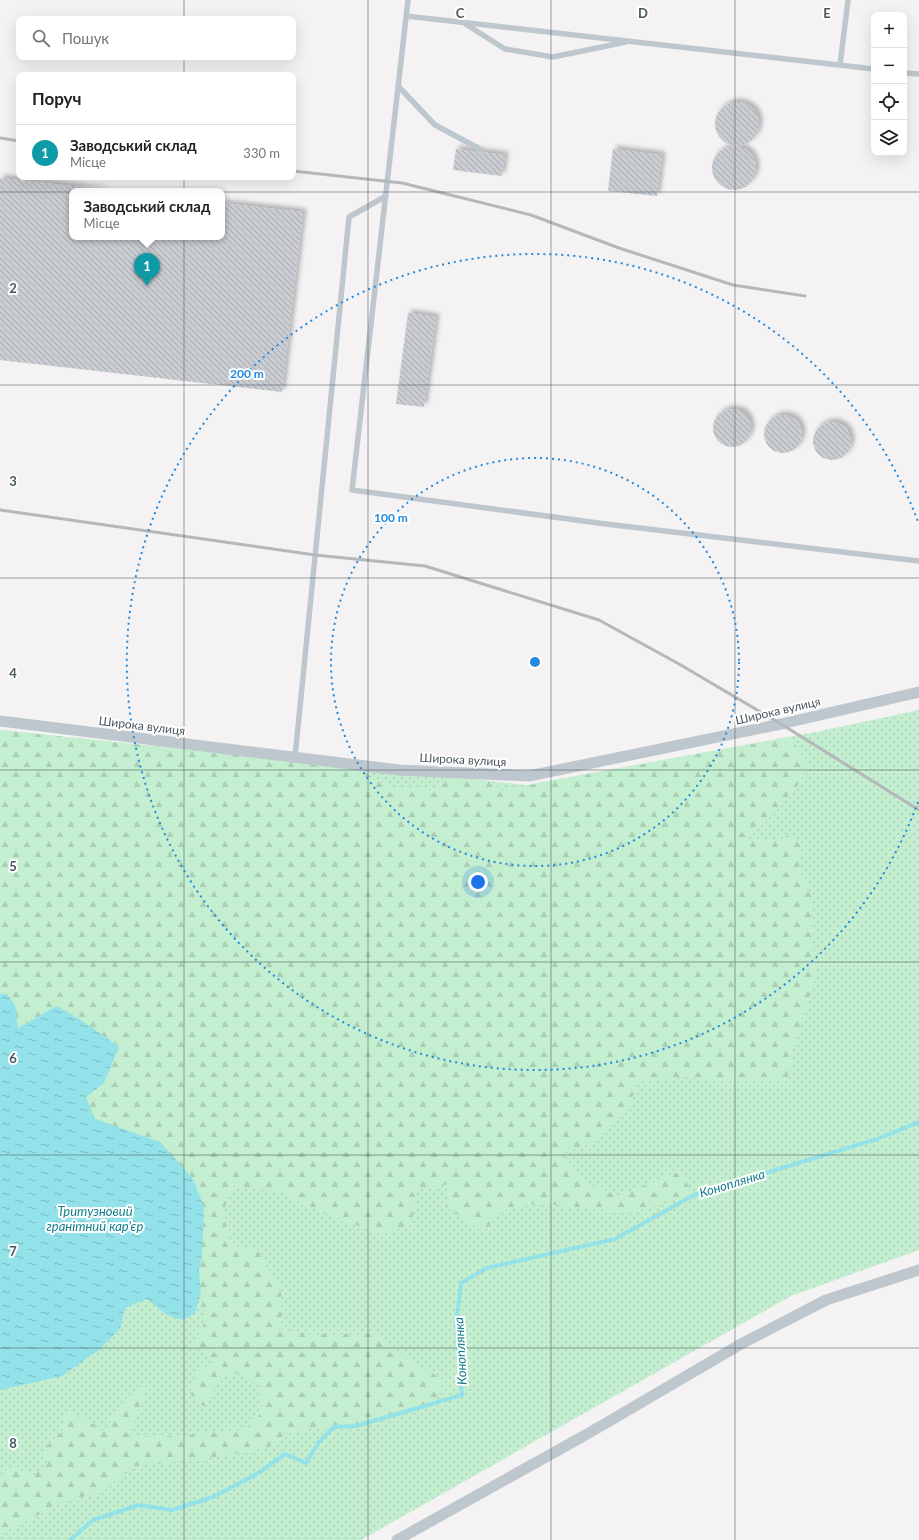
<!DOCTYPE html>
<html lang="uk">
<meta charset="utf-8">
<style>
:root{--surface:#fff;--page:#f6f6f6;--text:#222;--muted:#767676;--line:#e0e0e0;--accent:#d93025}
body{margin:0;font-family:Lato,sans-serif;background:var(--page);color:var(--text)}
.controls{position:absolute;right:12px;top:12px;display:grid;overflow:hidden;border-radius:8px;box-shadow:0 4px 16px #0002}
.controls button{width:36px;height:36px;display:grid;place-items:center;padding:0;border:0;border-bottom:1px solid var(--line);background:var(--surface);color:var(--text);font:20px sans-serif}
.you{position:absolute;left:478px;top:882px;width:14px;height:14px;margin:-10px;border:3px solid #fff;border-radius:50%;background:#1a73e8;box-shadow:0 0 0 6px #1a73e833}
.badge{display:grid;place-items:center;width:26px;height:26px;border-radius:50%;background:var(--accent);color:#fff;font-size:13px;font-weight:700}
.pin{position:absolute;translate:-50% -33px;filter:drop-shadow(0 1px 2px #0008)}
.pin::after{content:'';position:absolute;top:21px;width:14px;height:12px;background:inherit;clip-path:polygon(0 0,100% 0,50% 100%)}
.popup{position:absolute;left:69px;top:188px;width:156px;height:52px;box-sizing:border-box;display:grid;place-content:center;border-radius:8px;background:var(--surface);filter:drop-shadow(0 1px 3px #0005);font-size:13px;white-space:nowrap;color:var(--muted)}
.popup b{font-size:15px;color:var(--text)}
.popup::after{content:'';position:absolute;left:50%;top:100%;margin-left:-8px;border:8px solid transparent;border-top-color:var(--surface)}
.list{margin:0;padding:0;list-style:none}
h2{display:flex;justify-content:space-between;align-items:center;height:52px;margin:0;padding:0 16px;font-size:17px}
h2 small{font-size:13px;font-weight:400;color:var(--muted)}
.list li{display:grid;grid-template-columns:26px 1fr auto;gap:12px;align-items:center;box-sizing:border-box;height:56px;padding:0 16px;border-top:1px solid var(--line)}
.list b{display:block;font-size:15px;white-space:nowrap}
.list p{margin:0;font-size:13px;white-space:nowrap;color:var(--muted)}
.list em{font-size:13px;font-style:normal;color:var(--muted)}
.icon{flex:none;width:22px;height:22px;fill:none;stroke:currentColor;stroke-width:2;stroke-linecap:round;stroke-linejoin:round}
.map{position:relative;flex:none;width:919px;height:1540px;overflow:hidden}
.search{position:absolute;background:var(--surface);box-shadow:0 4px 16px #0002;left:16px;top:16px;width:280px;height:44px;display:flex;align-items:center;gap:10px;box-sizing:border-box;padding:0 14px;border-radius:8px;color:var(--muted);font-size:15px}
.panel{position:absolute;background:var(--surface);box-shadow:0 4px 16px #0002;left:16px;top:72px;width:280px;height:108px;border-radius:8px}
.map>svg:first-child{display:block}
.green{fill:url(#green-dots)}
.forest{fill:url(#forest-firs)}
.water{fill:url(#water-ripples)}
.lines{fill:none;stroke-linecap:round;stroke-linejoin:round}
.stream{stroke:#93e1e9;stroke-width:4}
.building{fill:url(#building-back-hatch);filter:url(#shadow)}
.service{stroke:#bec7cd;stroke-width:5.5}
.minor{stroke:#bec7cd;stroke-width:11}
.rail{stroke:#b4b8bb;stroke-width:3}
.grid{fill:none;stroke:#4a575f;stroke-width:1;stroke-opacity:0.55}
.ring{fill:none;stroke:#2289de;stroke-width:2;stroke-dasharray:2 4}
.labels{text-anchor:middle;stroke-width:4;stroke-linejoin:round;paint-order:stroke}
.street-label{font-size:12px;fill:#4a575f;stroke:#fff}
.water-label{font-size:13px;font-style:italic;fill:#137f8b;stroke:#fff}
.grid-label{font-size:13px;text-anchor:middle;font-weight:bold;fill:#4a575f;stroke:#fff;stroke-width:4;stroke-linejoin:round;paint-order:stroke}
.centre{fill:#2289de;stroke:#fff;stroke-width:2}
.ring-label{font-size:12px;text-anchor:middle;font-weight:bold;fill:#2289de;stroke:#fff;stroke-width:4;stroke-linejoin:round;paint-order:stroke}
</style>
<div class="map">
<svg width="919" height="1540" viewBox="0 0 919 1540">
<defs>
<pattern id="green-dots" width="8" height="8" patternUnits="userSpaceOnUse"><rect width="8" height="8" fill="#c3eecf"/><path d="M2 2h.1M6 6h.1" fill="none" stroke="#a9ceb4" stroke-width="1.8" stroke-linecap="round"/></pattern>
<pattern id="forest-firs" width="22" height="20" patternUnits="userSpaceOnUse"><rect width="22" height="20" fill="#c3eecf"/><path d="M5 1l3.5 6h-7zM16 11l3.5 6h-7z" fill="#a9ceb4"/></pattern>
<pattern id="water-ripples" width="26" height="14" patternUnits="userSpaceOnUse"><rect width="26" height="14" fill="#93e1e9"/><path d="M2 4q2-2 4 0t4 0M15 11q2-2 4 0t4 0" fill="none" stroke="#7ab9c0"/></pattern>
<pattern id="building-back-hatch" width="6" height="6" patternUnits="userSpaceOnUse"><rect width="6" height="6" fill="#c9cdd1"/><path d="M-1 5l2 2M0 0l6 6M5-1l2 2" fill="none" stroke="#a5a9ad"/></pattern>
<filter id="shadow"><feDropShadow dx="3.5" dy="-3.5" stdDeviation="2" flood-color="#0004"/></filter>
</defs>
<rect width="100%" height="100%" fill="#f4f2f2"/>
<path class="green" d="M 919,710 L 919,1250 L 791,1296 L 361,1540 L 0,1540 L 0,730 L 526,785 L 816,732 Z"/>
<path class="forest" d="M 0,730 L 353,767 L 393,787 L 435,790 L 453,777 L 489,781 L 503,790 L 789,737 L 808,762 L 801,781 L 779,808 L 748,839 C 763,843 778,842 791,834 L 802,843 L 799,868 L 812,898 L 811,924 L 816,975 L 793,1048 L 788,1081 L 720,1082 L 683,1076 L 636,1084 L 630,1109 L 588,1145 L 563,1154 L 583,1182 L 619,1196 L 680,1171 L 694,1195 L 628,1213 L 538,1203 L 498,1212 L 484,1233 L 446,1207 L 449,1184 L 417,1190 L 411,1225 L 382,1235 L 307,1206 L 281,1192 L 234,1186 L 223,1211 L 231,1246 L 258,1249 L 281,1290 L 282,1330 L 314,1334 L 375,1334 L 411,1361 L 444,1380 L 435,1403 L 356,1426 L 315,1427 L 284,1435 L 267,1448 L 203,1459 L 135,1466 L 102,1492 L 65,1501 L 0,1535 L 0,1488 L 3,1470 L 17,1468 L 34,1475 L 47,1464 L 43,1449 L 61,1433 L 67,1411 L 89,1421 L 104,1431 L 125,1399 L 147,1386 L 129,1437 L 179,1436 L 246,1429 L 262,1412 L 260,1386 L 238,1373 L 222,1376 L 204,1407 L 189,1393 L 197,1373 L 212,1362 L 201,1349 L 191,1347 L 204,1324 L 199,1271 L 204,1228 L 160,1142 L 95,1120 L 86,1097 L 104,1083 L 119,1047 L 84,1022 L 57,1006 L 18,1028 L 7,994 L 0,994 Z"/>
<path class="water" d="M 0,994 L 7,994 L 15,1005 L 18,1028 L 57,1006 L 84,1022 L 119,1047 L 104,1083 L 86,1097 L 95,1119 L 160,1142 L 193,1179 L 204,1207 L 202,1255 L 199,1271 L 201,1293 L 195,1313 L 183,1320 L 167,1315 L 147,1299 L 125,1308 L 120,1329 L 99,1350 L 62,1376 L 0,1390 Z"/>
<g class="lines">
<path class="stream" d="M 70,1540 L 93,1520 L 139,1505 L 172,1510 L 213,1497 L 257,1474 L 285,1454 L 306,1463 L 319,1442 L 334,1427 L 356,1426 L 462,1395 L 456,1325 L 461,1283 L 487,1268 L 615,1239 L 694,1195 L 877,1139 L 919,1122"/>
</g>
<path class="building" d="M715 124a22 22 0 1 1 44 0a22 22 0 1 1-44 0Z
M712 168a22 22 0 1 1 44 0a22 22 0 1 1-44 0Z
M 456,149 L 505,155 L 502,176 L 453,170 Z
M 613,149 L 662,155 L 657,196 L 608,191 Z
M 0,178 L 107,190 L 72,191 L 72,237 L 222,237 L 222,203 L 303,212 L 282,392 L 0,360 Z
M 408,313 L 436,317 L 424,407 L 396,404 Z
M713 428a19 19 0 1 1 38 0a19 19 0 1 1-38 0Z
M764 434a19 19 0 1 1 38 0a19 19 0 1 1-38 0Z
M813 441a19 19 0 1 1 38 0a19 19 0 1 1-38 0Z"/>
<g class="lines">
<path class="service" d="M 408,0 L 352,490 L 606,524 L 919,561
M 406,16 L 874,69
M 464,23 L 505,49 L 553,57 L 626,42
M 840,65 L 848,0
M 904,73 L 919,74
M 398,86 L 435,125 L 482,150
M 295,757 L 349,217 L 386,196"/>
<path class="minor" d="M 0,721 L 399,770 L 529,776 L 781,724 L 919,692
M 397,1540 L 589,1433 L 741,1344 L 826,1300 L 919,1270"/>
<path class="rail" d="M 0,138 L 19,141
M 293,171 L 402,183 L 531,215 L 619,248 L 733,285 L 805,296
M 0,510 L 315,555 L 425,566 L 599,620 L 679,664 L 781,724 L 919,810"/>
</g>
<path class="grid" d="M 184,0 L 184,19M 368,0 L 368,1540M 551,0 L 551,1540M 735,0 L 735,1540M 184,57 L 184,75M 184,177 L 184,1540M 0,192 L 919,192M 0,385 L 919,385M 0,578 L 919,578M 0,770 L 919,770M 0,962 L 919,962M 0,1155 L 919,1155M 0,1348 L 919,1348"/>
<g class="ring">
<circle cx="535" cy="662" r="204"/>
<path d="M918 802A408 408 0 1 1 918 522"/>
</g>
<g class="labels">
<g class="street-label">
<text transform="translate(778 711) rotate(-13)" y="4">Широка вулиця</text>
<text transform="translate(142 726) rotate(7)" y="4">Широка вулиця</text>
<text transform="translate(463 760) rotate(3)" y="4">Широка вулиця</text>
</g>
<g class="water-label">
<text transform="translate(732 1183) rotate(-17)" y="5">Коноплянка</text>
<text x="95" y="1216">Тритузновий<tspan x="95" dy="15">гранітний кар'єр</tspan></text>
<text transform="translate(460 1351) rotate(-93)" y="5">Коноплянка</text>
</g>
</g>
<g class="grid-label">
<text x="460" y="18">C</text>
<text x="643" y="18">D</text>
<text x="827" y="18">E</text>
<text x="13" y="293">2</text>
<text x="13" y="486">3</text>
<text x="13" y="678">4</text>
<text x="13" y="871">5</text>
<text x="13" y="1063">6</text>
<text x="13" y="1256">7</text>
<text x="13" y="1448">8</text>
</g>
<circle cx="535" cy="662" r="6" class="centre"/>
<g class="ring-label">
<text x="247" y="378">200 m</text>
<text x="391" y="522">100 m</text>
</g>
</svg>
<div class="controls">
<button>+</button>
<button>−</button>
<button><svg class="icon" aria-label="locate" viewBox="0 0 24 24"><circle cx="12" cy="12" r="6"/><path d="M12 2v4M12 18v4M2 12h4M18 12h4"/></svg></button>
<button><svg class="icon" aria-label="layers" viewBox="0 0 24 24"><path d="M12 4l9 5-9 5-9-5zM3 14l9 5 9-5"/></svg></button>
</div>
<div class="you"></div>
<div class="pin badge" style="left:147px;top:286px;background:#0f9aa8">1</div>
<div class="popup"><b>Заводський склад</b>Місце</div>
<div class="search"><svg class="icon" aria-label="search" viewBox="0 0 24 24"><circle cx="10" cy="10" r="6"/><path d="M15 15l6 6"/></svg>Пошук</div>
<section class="panel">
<h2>Поруч<small></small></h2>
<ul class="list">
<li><span class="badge" style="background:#0f9aa8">1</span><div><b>Заводський склад</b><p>Місце</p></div><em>330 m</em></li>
</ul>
</section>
</div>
